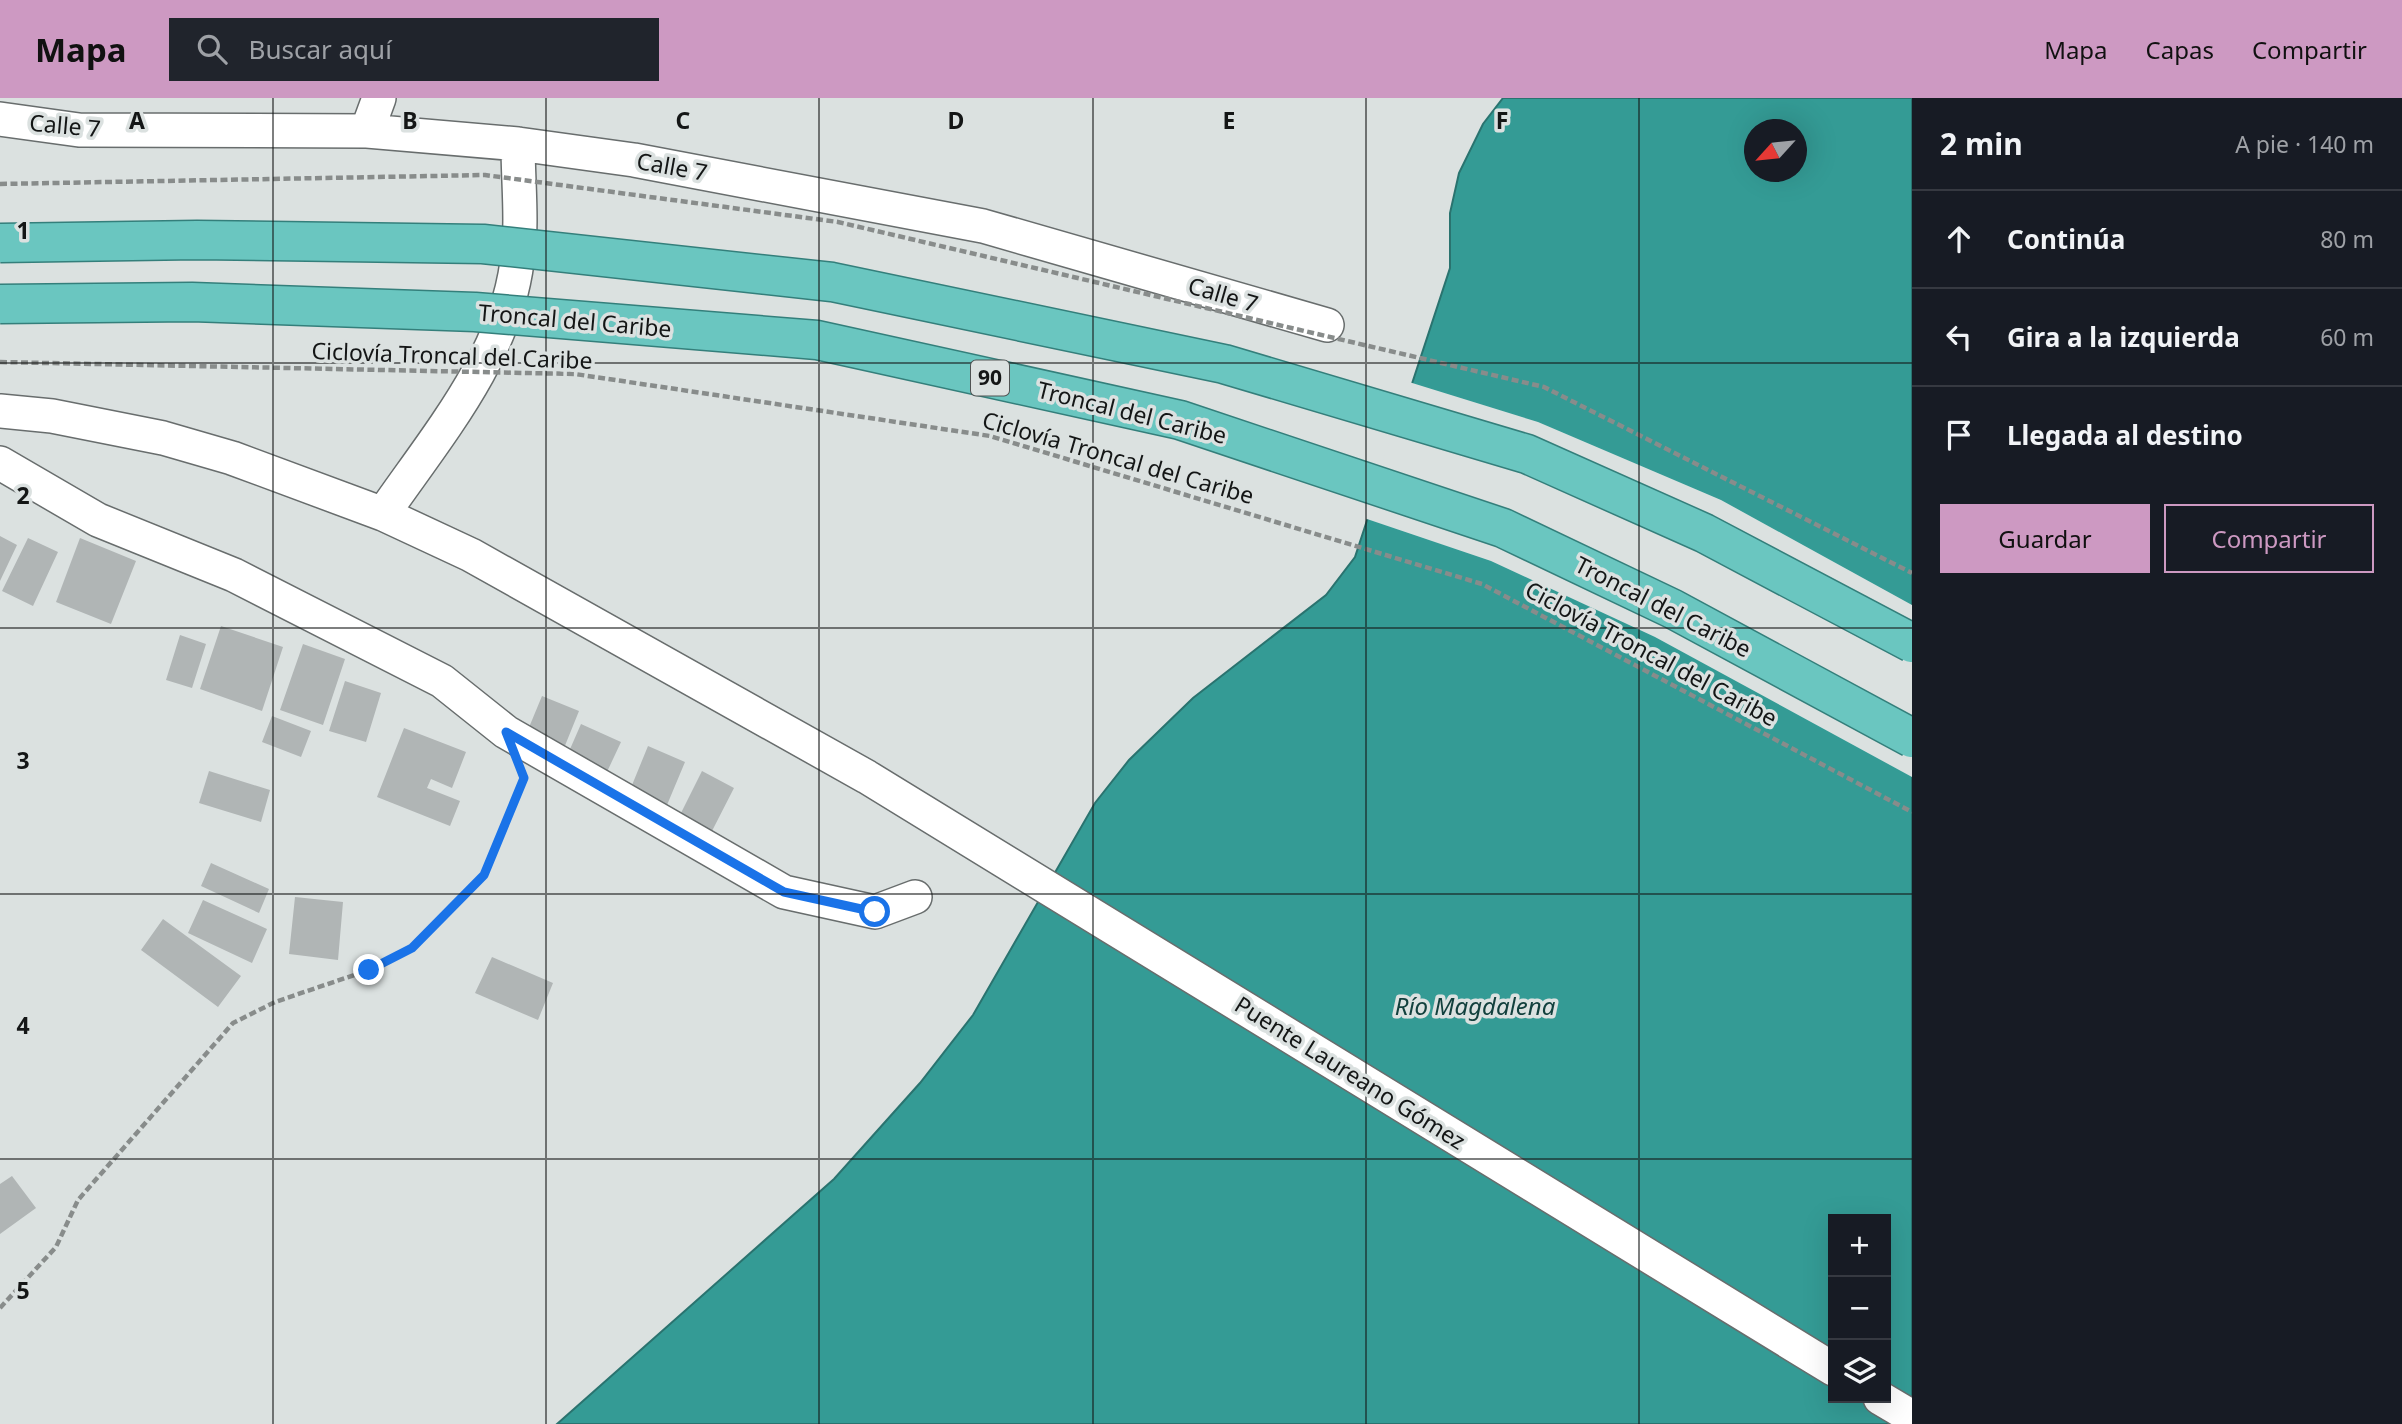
<!DOCTYPE html>
<html lang="es">
<meta charset="utf-8">
<style>
:root{--surface:#171b24;--page:#20242c;--text:#f1f3f6;--muted:#9ea1a6;--line:#363941;--accent:#cd99c2}
body{margin:0;font-family:"Noto Sans",sans-serif;background:var(--page);color:var(--text)}
.controls{position:absolute;right:21px;bottom:21px;display:grid;overflow:hidden;border-radius:0px;box-shadow:0 7px 28px #0002}
.controls button{width:63px;height:63px;display:grid;place-items:center;padding:0;border:0;border-bottom:2px solid var(--line);background:var(--surface);color:var(--text);font:35px sans-serif}
.compass{position:absolute;left:1744px;top:21px;width:63px;height:63px;border-radius:50%;background:var(--surface);box-shadow:0 7px 28px #0002;rotate:243deg}
.stop{position:absolute;width:21px;height:21px;margin:-16px;border:5px solid #1a73e8;border-radius:50%;background:#fff}
.stop.end{background:#1a73e8;border-color:#fff;box-shadow:0 2px 7px #0008}
.list{margin:0;padding:0;list-style:none}
h2{display:flex;justify-content:space-between;align-items:center;height:91px;margin:0;padding:0 28px;font-size:30px}
h2 small{font-size:23px;font-weight:400;color:var(--muted)}
.list li{display:grid;grid-template-columns:46px 1fr auto;gap:21px;align-items:center;box-sizing:border-box;height:98px;padding:0 28px;border-top:2px solid var(--line)}
.list b{display:block;font-size:26px;white-space:nowrap}
.list em{font-size:23px;font-style:normal;color:var(--muted)}
.actions{display:flex;gap:14px;padding:21px 28px}
.actions a{flex:1;padding:16px 0;border:2px solid var(--accent);border-radius:0px;text-align:center;font-size:24px;color:var(--accent)}
.actions .main{background:var(--accent);color:#111}
.icon{flex:none;width:38px;height:38px;fill:none;stroke:currentColor;stroke-width:2;stroke-linecap:round;stroke-linejoin:round}
.map{position:relative;flex:none;width:1912px;height:1326px;overflow:hidden}
header{display:flex;align-items:center;gap:42px;box-sizing:border-box;height:98px;padding:0 35px;background:var(--accent);color:#111}
header strong{font-size:33px}
nav{display:flex;gap:38px;margin-inline-start:auto;font-size:24px}
.search{width:490px;height:63px;background:var(--page);display:flex;align-items:center;gap:18px;box-sizing:border-box;padding:0 24px;border-radius:0px;color:var(--muted);font-size:26px}
main{display:flex}
aside{flex:1;background:var(--surface)}
.map>svg:first-child{display:block}
.water{fill:#349b95;stroke:#2a736f;stroke-width:2;fill-rule:evenodd}
.pier{fill:#dbe1e0}
.building{fill:#b0b5b5}
.lines{fill:none;stroke-linecap:round;stroke-linejoin:round}
.minor-casing{stroke:#686d6d;stroke-width:36}
.path{stroke:#888c8b;stroke-width:4.5;stroke-dasharray:7 3.5;stroke-linecap:butt}
.minor{stroke:#fff;stroke-width:33}
.trunk-bridge-casing{stroke:#347f7b;stroke-width:41;stroke-linecap:butt}
.path-bridge{stroke:#888c8b;stroke-width:4.5;stroke-dasharray:7 3.5;stroke-linecap:butt}
.trunk-bridge{stroke:#6ac6c0;stroke-width:38}
.route{stroke:#1a73e8;stroke-width:9}
.grid{fill:none;stroke:#141616;stroke-width:2;stroke-opacity:0.55}
.labels{text-anchor:middle;stroke-width:7;stroke-linejoin:round;paint-order:stroke}
.shield{fill:#dbe1e0;stroke:#505353;stroke-width:2}
.shield-label{font-size:21px;font-weight:bold;fill:#141616}
.street-label{font-size:23px;fill:#141616;stroke:#dbe1e0}
.water-label{font-size:24px;font-style:italic;fill:#12403d;stroke:#dbe1e0}
.grid-label{font-size:23px;text-anchor:middle;font-weight:bold;fill:#141616;stroke:#dbe1e0;stroke-width:7;stroke-linejoin:round;paint-order:stroke}
</style>
<header>
<strong>Mapa</strong>
<div class="search"><svg class="icon" aria-label="search" viewBox="0 0 24 24"><circle cx="10" cy="10" r="6"/><path d="M15 15l6 6"/></svg>Buscar aquí</div>
<nav><a>Mapa</a><a>Capas</a><a>Compartir</a></nav>
</header>
<main>
<div class="map">
<svg width="1912" height="1326" viewBox="0 0 1912 1326">
<rect width="100%" height="100%" fill="#dbe1e0"/>
<path class="water" d="M 1503,0 L 1912,0 L 1912,1326 L 557,1326 L 834,1081 L 920,985 L 973,917 L 1095,705 L 1129,662 L 1193,600 L 1326,497 L 1355,459 L 1450,170 L 1450,115 L 1459,75 L 1483,26 ZM 1755,32 L 1797,32 L 1797,74 L 1755,74 ZM 1833,1121 L 1886,1121 L 1886,1300 L 1833,1300 Z"/>
<path class="pier" d="M 1409,284 L 1538,324 L 1721,402 L 1912,507 L 1912,679 L 1655,539 L 1491,463 L 1364,420 Z"/>
<path class="building" d="M 0,438 L 17,447 L 0,483 Z
M 28,440 L 58,454 L 33,508 L 2,493 Z
M 80,440 L 136,463 L 111,526 L 56,504 Z
M 221,528 L 283,549 L 262,613 L 200,591 Z
M 180,537 L 206,546 L 192,590 L 166,582 Z
M 303,546 L 345,561 L 323,627 L 280,612 Z
M 345,583 L 381,595 L 366,644 L 329,633 Z
M 542,598 L 579,613 L 562,655 L 525,639 Z
M 272,618 L 311,633 L 301,659 L 262,644 Z
M 581,626 L 621,644 L 606,676 L 567,658 Z
M 404,630 L 466,654 L 452,690 L 431,681 L 427,690 L 460,703 L 450,728 L 377,699 Z
M 648,648 L 685,664 L 667,707 L 630,692 Z
M 209,673 L 270,692 L 261,724 L 199,705 Z
M 702,673 L 734,690 L 712,733 L 680,717 Z
M 211,765 L 269,791 L 259,815 L 201,788 Z
M 295,799 L 343,804 L 338,862 L 289,856 Z
M 203,802 L 267,831 L 252,865 L 188,835 Z
M 163,821 L 241,878 L 218,909 L 141,852 Z
M 492,859 L 553,885 L 538,922 L 475,895 Z
M 12,1078 L 36,1110 L 0,1136 L 0,1086 Z"/>
<g class="lines">
<defs>
<path id="minor" d="M 0,21 L 79,32 L 367,33 L 518,46 L 634,62 L 983,128 L 1327,227
M 367,33 L 379,0
M 0,313 L 52,318 L 163,340 L 232,360 L 383,416 L 471,457 L 867,679 L 1833,1271
M 0,365 L 98,422 L 234,477 L 442,583 L 506,634 L 784,794 L 875,814 L 915,799
M 383,416 C 436,339 505,259 517,164 C 523,126 518,85 518,46
M 1880,1300 L 1912,1319"/>
</defs>
<use href="#minor" class="minor-casing"/>
<path class="path" d="M 0,1210 L 56,1149 L 78,1102 L 233,925 L 275,904 L 369,872 L 412,850 L 484,777 L 523,683"/>
<use href="#minor" class="minor"/>
<defs>
<path id="trunk-bridge" d="M 0,145 L 197,142 L 483,146 L 832,184 L 1224,266 L 1527,356 L 1704,435 L 1912,545
M 0,206 L 192,204 L 475,214 L 817,242 L 1180,322 L 1503,430 L 1673,511 L 1912,640"/>
</defs>
<use href="#trunk-bridge" class="trunk-bridge-casing"/>
<path class="path-bridge" d="M 0,86 L 485,77 L 838,124 L 1544,289 L 1912,475
M 0,264 L 575,276 L 990,338 L 1482,486 L 1912,714"/>
<use href="#trunk-bridge" class="trunk-bridge"/>
</g>
<g class="lines">
<path class="route" d="M 369,872 L 412,850 L 484,777 L 524,680 L 506,634 L 784,794 L 875,814"/>
</g>
<path class="grid" d="M 273,0 L 273,1326M 546,0 L 546,1326M 819,0 L 819,1326M 1093,0 L 1093,1326M 1366,0 L 1366,1326M 1639,0 L 1639,1326M 0,265 L 1912,265M 0,530 L 1912,530M 0,796 L 1912,796M 0,1061 L 1912,1061"/>
<g class="labels">
<rect class="shield" x="971" y="262.5" width="38" height="35" rx="5"/>
<g class="shield-label">
<text x="990" y="287">90</text>
</g>
<g class="street-label">
<text transform="translate(65 28) rotate(5)" y="8">Calle 7</text>
<text transform="translate(672 69) rotate(10)" y="8">Calle 7</text>
<text transform="translate(1223 197) rotate(16)" y="8">Calle 7</text>
<text transform="translate(575 223) rotate(5)" y="8">Troncal del Caribe</text>
<text transform="translate(452 258) rotate(2)" y="8">Ciclovía Troncal del Caribe</text>
<text transform="translate(1132 315) rotate(14)" y="8">Troncal del Caribe</text>
<text transform="translate(1118 360) rotate(16)" y="8">Ciclovía Troncal del Caribe</text>
<text transform="translate(1663 509) rotate(27)" y="8">Troncal del Caribe</text>
<text transform="translate(1651 556) rotate(28)" y="8">Ciclovía Troncal del Caribe</text>
<text transform="translate(1350 975) rotate(32)" y="8">Puente Laureano Gómez</text>
</g>
<g class="water-label">
<text x="1475" y="917">Río Magdalena</text>
</g>
</g>
<g class="grid-label">
<text x="137" y="31">A</text>
<text x="410" y="31">B</text>
<text x="683" y="31">C</text>
<text x="956" y="31">D</text>
<text x="1229" y="31">E</text>
<text x="1502" y="31">F</text>
<text x="23" y="141">1</text>
<text x="23" y="406">2</text>
<text x="23" y="671">3</text>
<text x="23" y="936">4</text>
<text x="23" y="1201">5</text>
</g>
</svg>
<div class="controls">
<button>+</button>
<button>−</button>
<button><svg class="icon" aria-label="layers" viewBox="0 0 24 24"><path d="M12 4l9 5-9 5-9-5zM3 14l9 5 9-5"/></svg></button>
</div>
<svg class="compass" viewBox="-18 -18 36 36"><path d="M0-13l5 13h-10z" fill="#e53935"/><path d="M0 13l5-13h-10z" fill="#9ea1a6"/></svg>
<div class="stop" style="left:875px;top:814px"></div>
<div class="stop end" style="left:369px;top:872px"></div>
</div>
<aside>
<h2>2 min<small>A pie · 140 m</small></h2>
<ul class="list">
<li><svg class="icon" aria-label="ahead" viewBox="0 0 24 24"><path d="M12 20V5M6 11l6-6 6 6"/></svg><div><b>Continúa</b></div><em>80 m</em></li>
<li><svg class="icon" aria-label="left" viewBox="0 0 24 24"><path d="M17 20v-9H6M10 6l-5 5 5 5"/></svg><div><b>Gira a la izquierda</b></div><em>60 m</em></li>
<li><svg class="icon" aria-label="arrive" viewBox="0 0 24 24"><path d="M6 21V4h12l-3 4 3 4H6"/></svg><div><b>Llegada al destino</b></div></li>
</ul>
<div class="actions"><a class="main">Guardar</a><a>Compartir</a></div>
</aside>
</main>
